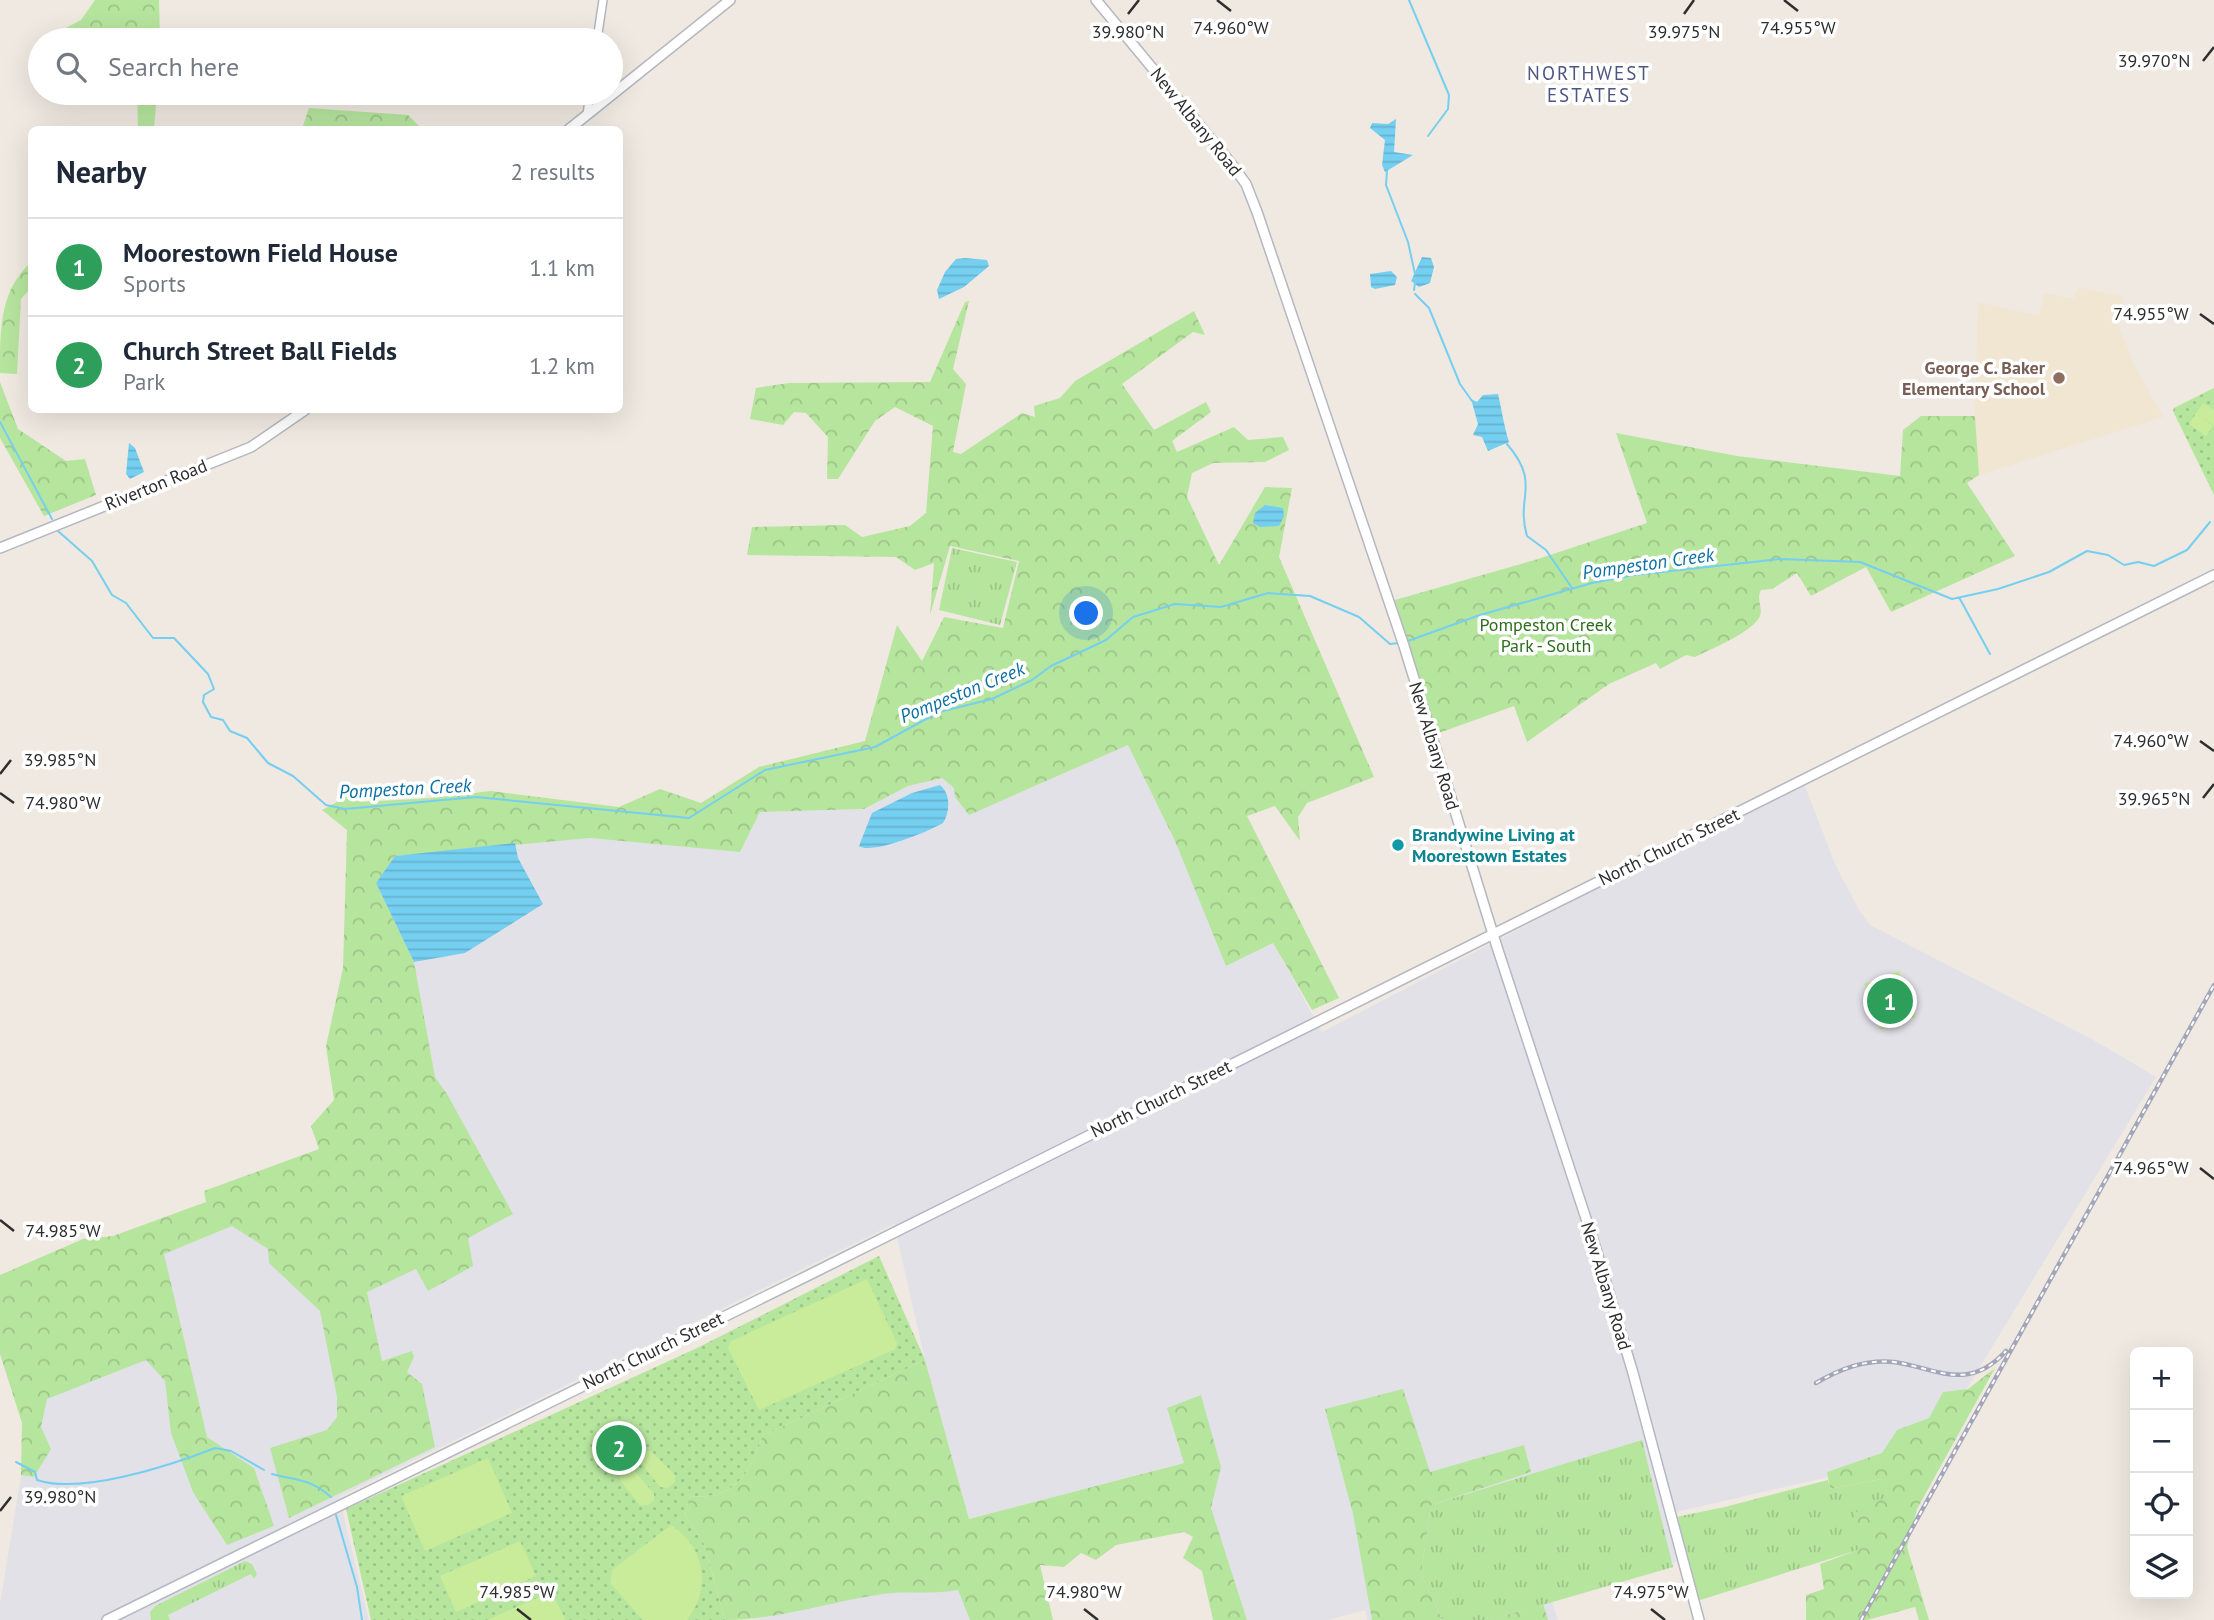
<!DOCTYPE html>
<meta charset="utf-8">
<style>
:root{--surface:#fff;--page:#f2f2f3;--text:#1f2937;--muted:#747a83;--line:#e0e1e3;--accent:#2563eb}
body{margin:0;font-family:"PT Sans",sans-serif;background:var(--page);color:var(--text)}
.controls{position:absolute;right:21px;bottom:21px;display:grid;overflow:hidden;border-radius:10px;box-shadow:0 7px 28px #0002}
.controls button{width:63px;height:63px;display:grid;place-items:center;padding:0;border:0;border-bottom:2px solid var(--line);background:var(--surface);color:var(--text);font:35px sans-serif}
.you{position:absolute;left:1087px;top:614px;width:24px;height:24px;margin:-18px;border:5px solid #fff;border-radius:50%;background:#1a73e8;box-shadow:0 0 0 10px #1a73e833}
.badge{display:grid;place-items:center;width:46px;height:46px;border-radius:50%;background:var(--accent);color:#fff;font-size:23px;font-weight:700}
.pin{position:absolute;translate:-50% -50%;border:4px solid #fff;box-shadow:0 2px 7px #0006}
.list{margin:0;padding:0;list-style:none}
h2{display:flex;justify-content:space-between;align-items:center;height:91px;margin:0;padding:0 28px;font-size:30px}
h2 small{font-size:23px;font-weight:400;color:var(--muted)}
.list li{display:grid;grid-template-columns:46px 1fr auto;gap:21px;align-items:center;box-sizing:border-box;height:98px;padding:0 28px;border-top:2px solid var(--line)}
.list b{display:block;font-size:26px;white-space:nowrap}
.list p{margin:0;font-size:23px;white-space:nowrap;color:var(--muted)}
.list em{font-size:23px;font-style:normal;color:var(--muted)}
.icon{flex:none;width:38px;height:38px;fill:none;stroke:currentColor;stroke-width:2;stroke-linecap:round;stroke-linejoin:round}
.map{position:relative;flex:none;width:2214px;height:1620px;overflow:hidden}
.search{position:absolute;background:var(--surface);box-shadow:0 7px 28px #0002;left:28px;top:28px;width:595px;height:77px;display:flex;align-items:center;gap:18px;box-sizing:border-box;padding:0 24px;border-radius:38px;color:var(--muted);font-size:26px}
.panel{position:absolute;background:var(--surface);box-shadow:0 7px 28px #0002;left:28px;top:126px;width:595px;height:287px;border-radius:10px}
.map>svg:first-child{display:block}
.industrial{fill:#e3e1e8}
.education{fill:#f0e6d1}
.grass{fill:url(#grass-tufts)}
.forest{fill:url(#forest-crowns)}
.park{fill:url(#park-dots)}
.pitch{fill:#c9ec9a}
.water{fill:url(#water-rules)}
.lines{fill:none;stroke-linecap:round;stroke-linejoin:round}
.stream{stroke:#75cff0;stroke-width:2}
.tertiary-casing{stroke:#b4b7c1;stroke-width:10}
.secondary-casing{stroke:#b4b7c1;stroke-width:12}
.tertiary{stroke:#fff;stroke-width:7}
.secondary{stroke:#fff;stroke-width:9}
.rail-casing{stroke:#a3a6b8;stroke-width:4.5}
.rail{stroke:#fff;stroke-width:2;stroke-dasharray:5;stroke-linecap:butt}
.ticks{fill:none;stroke:#2e2e2e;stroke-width:2.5}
.education-dot{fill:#8d6e63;stroke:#fff;stroke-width:2.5}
.culture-dot{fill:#0f9aa8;stroke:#fff;stroke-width:2.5}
.labels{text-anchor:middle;stroke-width:7;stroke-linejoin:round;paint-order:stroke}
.street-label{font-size:18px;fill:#2e2e2e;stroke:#fff}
.education-label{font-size:18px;font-weight:bold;fill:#785e54;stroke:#fff;text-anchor:end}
.park-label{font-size:18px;fill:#2c6e1b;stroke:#fff}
.culture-label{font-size:18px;font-weight:bold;fill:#0d838f;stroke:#fff;text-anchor:start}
.neighbourhood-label{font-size:19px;letter-spacing:2px;fill:#4d5680;stroke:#fff}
.water-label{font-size:19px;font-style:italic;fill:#0d6fa3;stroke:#fff}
.ticks-label{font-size:18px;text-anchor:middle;fill:#2e2e2e;stroke:#fff;stroke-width:7;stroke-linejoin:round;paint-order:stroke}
</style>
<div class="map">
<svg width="2214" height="1620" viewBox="0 0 2214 1620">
<defs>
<pattern id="grass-tufts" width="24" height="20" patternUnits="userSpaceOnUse" patternTransform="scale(1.75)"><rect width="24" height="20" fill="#b6e59e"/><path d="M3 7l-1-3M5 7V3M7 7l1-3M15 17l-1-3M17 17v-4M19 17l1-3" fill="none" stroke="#9dc588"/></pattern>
<pattern id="forest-crowns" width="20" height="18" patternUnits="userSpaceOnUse" patternTransform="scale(1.75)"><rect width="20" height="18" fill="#b6e59e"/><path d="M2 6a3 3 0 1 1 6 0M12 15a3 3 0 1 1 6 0" fill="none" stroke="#9dc588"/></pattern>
<pattern id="park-dots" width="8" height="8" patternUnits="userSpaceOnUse" patternTransform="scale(1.75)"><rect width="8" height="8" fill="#b6e59e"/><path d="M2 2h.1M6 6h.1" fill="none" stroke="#9dc588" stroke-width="1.8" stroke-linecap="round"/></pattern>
<pattern id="water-rules" width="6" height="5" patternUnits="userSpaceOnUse" patternTransform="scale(1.75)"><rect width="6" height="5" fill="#75cff0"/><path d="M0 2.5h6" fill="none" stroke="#66b2ce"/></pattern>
</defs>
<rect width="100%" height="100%" fill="#efe9e1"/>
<path class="industrial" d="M 1128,745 L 1175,841 L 1226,966 L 1273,943 L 1322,1032 L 1803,781 L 1835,864 L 1859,910 L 1870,925 L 2099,1043 L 2156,1077 L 1943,1428 L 1906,1459 L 1672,1513 L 1684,1560 L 1549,1593 L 1558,1620 L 1367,1620 L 1365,1610 L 1328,1620 L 1242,1620 L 1197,1459 L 969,1519 L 925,1360 L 894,1224 L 339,1497 L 369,1620 L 0,1620 L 0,1604 L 56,1261 L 292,1171 L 375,1119 L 367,867 L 515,843 L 590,838 L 740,852 L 760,812 L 864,809 L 908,786 L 942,778 L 954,788 L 955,797 L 969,815 Z
M 960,1575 L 973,1620 L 751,1620 Z"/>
<path class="education" d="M 2078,287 L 2124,297 L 2119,326 L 2135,366 L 2163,417 L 1979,475 L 1975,416 L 1978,302 L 2039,316 L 2044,293 L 2074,299 Z"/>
<path class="grass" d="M 952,548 L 1017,562 L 1000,625 L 939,610 Z
M 1642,1440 L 1673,1567 L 1490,1620 L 1442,1620 L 1421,1573 L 1431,1505 Z
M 1881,1479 L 1893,1494 L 1858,1550 L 1694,1602 L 1671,1518 L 1725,1507 L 1828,1480 L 1830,1489 Z
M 245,1561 L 252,1564 L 257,1574 L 254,1579 L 251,1574 L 168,1615 L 170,1620 L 151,1620 L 150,1612 L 155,1606 Z"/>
<path class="forest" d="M 95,0 L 159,0 L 160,40 L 64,39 L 64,29 L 81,20 Z
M 137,93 L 157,93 L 154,129 L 138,129 Z
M 309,108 L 408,115 L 422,129 L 302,129 Z
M 31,262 L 31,288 L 21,299 L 17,374 L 0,373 C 0,327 0,291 31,262 Z
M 969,301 L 953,369 L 966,384 L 953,452 L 961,454 L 1022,413 L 1035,417 L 1034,406 L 1060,398 L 1075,381 L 1194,311 L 1205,335 L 1193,332 L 1122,384 L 1154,430 L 1206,402 L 1211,412 L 1172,441 L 1177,452 L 1234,427 L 1248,440 L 1283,437 L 1289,450 L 1265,462 L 1213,463 L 1192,473 L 1187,497 L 1219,565 L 1265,487 L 1292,488 L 1279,557 L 1374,777 L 1307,803 L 1298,817 L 1300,841 L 1275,806 L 1247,816 L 1339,998 L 1312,1010 L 1273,943 L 1226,966 L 1175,841 L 1128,745 L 969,815 L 955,797 L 954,788 L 942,778 L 908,786 L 864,809 L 760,812 L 740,852 L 590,838 L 395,856 L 376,883 L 414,962 L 435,1077 L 447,1094 L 513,1214 L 468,1238 L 473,1266 L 428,1291 L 416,1269 L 367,1292 L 382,1361 L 412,1351 L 414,1357 L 407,1372 L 422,1384 L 435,1447 L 289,1518 L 270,1448 L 327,1430 L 337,1417 L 337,1397 L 320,1311 L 269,1263 L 268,1249 L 232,1226 L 164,1254 L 207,1437 L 254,1468 L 274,1526 L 227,1545 L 193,1492 L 171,1433 L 165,1381 L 146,1360 L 47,1399 L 41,1427 L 51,1449 L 34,1477 L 21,1475 L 22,1423 L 0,1354 L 0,1275 L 83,1239 L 113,1236 L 206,1202 L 204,1191 L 319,1149 L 311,1126 L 334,1100 L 326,1046 L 343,968 L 347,830 L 322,810 L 350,795 L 360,802 L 432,798 L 491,791 L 619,807 L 660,789 L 701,803 L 759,767 L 865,741 L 897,625 L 922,661 L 944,617 L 1003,628 L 1019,561 L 950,546 L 930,615 L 934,563 L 915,570 L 896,557 L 747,555 L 752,527 L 845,525 L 862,537 L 910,526 L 926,513 L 933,426 L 895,407 L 875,421 L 838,479 L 827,479 L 828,437 L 806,413 L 794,412 L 783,425 L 750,419 L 756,388 L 789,383 L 930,382 L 965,302 Z
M 0,382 L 18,429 L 66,461 L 85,459 L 96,495 L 44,516 L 0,438 Z
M 1921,416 L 1975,416 L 1979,475 L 1967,483 L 2015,556 L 1891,612 L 1866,567 L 1811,596 L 1797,573 L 1772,589 L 1761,590 C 1756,599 1763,607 1760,616 C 1753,632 1711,649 1695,657 L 1686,655 L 1660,669 L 1656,663 L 1609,684 L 1527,742 L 1514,706 L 1436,734 L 1395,600 L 1538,559 L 1647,523 L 1616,433 L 1737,456 L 1900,476 L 1903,430 Z
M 925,1360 L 969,1519 L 1184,1463 L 1167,1408 L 1201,1395 L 1221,1467 L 1211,1508 L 1247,1620 L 1213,1620 L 1202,1571 L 1183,1558 L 1193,1537 L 1184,1532 L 1116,1545 L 1096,1560 L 1081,1553 L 1064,1567 L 1040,1565 L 1053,1620 L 970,1620 L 958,1590 C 930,1595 903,1590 876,1595 C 826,1603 776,1620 725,1620 L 703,1541 L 685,1515 L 690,1496 C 732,1501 752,1473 762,1436 Z
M 1995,1368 L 1917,1509 L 1907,1547 L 1929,1620 L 1919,1620 L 1915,1607 L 1867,1620 L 1806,1620 L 1806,1595 L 1824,1589 L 1820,1564 L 1858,1550 L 1854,1513 L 1892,1494 L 1881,1479 L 1830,1489 L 1827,1472 L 1882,1453 L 1897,1430 L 1929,1418 L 1943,1392 L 1968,1389 Z
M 1403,1389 L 1430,1472 L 1524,1445 L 1531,1472 L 1431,1505 L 1421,1573 L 1442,1620 L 1372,1620 L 1353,1514 L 1325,1409 Z
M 1543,1604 L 1548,1620 L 1490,1620 Z"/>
<path class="park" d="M 2214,388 L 2214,495 L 2173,411 L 2174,408 Z
M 879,1256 L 925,1360 L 762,1436 C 752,1473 732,1501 690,1496 L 685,1515 L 703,1541 L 725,1620 L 371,1620 L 346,1509 L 697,1348 Z"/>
<path class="pitch" d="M 2203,403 L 2214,410 L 2214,425 L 2201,417 L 2213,426 L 2206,436 L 2189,424 Z
M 1899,971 L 1916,1017 L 1881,1030 L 1864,984 Z
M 867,1279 L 897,1343 L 895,1349 L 759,1410 L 728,1348 L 731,1341 Z
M 650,1450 L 675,1475 L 675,1482 L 668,1488 L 660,1487 L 641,1463 L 642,1455 Z
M 488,1458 L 512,1513 L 425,1551 L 401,1496 Z
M 627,1468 L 635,1471 L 654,1494 L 654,1500 L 648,1505 L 640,1505 L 620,1481 L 620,1474 Z
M 671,1525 C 705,1546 712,1589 687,1620 L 643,1620 L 610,1583 L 612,1570 Z
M 520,1541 L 536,1576 L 456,1612 L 440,1576 Z
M 551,1592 L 566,1620 L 487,1620 Z"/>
<path class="water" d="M 1396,119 L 1394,152 L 1413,155 L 1385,172 L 1382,165 L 1385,140 L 1370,128 L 1372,123 L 1388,124 Z
M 1422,257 L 1431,258 L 1434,267 L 1430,283 L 1419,287 L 1411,281 Z
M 965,258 L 987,260 L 989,266 L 964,287 L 939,299 L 937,290 L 945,272 L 956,259 Z
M 1391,271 L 1397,277 L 1395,285 L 1375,289 L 1371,287 L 1370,274 Z
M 1498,394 C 1502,411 1504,426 1509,442 L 1488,451 L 1482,437 L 1473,435 L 1478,424 L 1471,399 L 1477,402 L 1483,395 Z
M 129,443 L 135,448 L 144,472 L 130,479 L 126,474 Z
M 1265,505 L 1283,508 L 1284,516 L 1279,526 L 1260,527 L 1253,523 L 1255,513 Z
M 940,785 C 951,794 950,812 943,823 C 928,832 871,855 859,846 L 872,813 L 912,793 Z
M 515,843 L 518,858 L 543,904 L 465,953 L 414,962 L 376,883 L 395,856 Z"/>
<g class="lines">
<path class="stream" d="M 1409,0 L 1449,95 L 1448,109 L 1428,136
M 1387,171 L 1386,185 L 1408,242 L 1415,274
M 1414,290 L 1415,283
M 1415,294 L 1429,308 L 1460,384 L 1472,401
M 0,422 L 52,519
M 1507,444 C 1542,485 1515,496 1527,536 L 1546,550 L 1572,588
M 58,531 L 92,561 L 112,595 L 126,603 L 153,638 L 174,638 L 208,674 L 214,689 L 204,695 L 203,702 L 211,717 L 223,720 L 230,731 L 247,738 L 268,763 L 293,776 L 326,805 L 345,809 L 476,797 L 689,818 L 765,770 L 875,747 L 939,712 L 992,699 L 1032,680 L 1051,666 L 1106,640 L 1133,617 L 1175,604 L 1221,607 L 1268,593 L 1310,596 L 1359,617 L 1390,644 L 1399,643
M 1960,599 L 1990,654
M 1405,642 L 1480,615 L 1592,583 L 1634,575 L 1780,559 L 1860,562 L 1952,599 L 1998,589 L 2049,572 L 2087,551 L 2108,555 L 2124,565 L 2138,562 L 2154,566 L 2187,550 L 2210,522
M 16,1462 L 35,1472 L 37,1480 C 81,1495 172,1465 215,1448 L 231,1451 L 264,1470
M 272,1474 C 298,1481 309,1478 331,1497
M 336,1515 L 357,1587 L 362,1620"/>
<defs>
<path id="tertiary" d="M 597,40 L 603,0
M 587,115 L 590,93"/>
<path id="secondary" d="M 1096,0 L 1230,162 L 1246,184 L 1257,212 L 1404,646 L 1497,947 L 1595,1246 L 1633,1373 L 1699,1620
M 568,130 L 730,0
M 0,548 L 251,447 L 305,410
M 107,1620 L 809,1275 L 2214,575"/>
</defs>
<use href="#tertiary" class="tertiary-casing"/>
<use href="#secondary" class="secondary-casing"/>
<use href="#tertiary" class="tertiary"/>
<use href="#secondary" class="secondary"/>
<defs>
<path id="rail" d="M 1816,1383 C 1840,1369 1865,1359 1894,1362 C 1936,1368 1968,1393 2006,1351
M 1861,1620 L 2214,985"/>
</defs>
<use href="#rail" class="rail-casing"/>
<use href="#rail" class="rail"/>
</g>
<path class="ticks" d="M 1217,0 L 1231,11M 1784,0 L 1798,11M 1128,14 L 1139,0M 1684,14 L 1694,0M 2203,61 L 2214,47M 2200,314 L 2214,324M 2200,741 L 2214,751M 0,774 L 11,760M 0,793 L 14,803M 2203,798 L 2214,784M 2200,1168 L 2214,1179M 0,1220 L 14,1231M 0,1511 L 11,1497M 517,1609 L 531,1620M 1084,1609 L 1098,1620M 1651,1609 L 1665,1620"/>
<circle class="education-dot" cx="2059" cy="378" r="7"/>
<circle class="culture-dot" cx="1398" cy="845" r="7"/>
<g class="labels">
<g class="street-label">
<text transform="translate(1196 122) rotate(51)" y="6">New Albany Road</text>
<text transform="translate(156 485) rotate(-22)" y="6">Riverton Road</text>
<text transform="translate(1434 746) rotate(73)" y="6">New Albany Road</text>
<text transform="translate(1669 847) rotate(-26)" y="6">North Church Street</text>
<text transform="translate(1161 1099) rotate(-26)" y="6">North Church Street</text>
<text transform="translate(1606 1286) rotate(73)" y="6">New Albany Road</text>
<text transform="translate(653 1351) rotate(-26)" y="6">North Church Street</text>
</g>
<g class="education-label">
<text x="2045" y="374">George C. Baker<tspan x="2045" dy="21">Elementary School</tspan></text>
</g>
<g class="park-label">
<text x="1546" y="631">Pompeston Creek<tspan x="1546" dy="21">Park - South</tspan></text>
</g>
<g class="culture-label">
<text x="1412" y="841">Brandywine Living at<tspan x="1412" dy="21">Moorestown Estates</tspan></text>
</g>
<g class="neighbourhood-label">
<text x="1589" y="80">NORTHWEST<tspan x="1589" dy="22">ESTATES</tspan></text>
</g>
<g class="water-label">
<text transform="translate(1648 563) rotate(-8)" y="7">Pompeston Creek</text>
<text transform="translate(962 692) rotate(-22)" y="7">Pompeston Creek</text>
<text transform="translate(405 788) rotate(-3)" y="7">Pompeston Creek</text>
</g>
</g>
<g class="ticks-label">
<text x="1231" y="34">74.960°W</text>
<text x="1798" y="34">74.955°W</text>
<text x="1128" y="38">39.980°N</text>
<text x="1684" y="38">39.975°N</text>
<text x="2154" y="67">39.970°N</text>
<text x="2151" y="320">74.955°W</text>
<text x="2151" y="747">74.960°W</text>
<text x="60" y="766">39.985°N</text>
<text x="2154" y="805">39.965°N</text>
<text x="63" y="809">74.980°W</text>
<text x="2151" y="1174">74.965°W</text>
<text x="63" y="1237">74.985°W</text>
<text x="60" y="1503">39.980°N</text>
<text x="517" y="1598">74.985°W</text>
<text x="1084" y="1598">74.980°W</text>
<text x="1651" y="1598">74.975°W</text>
</g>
</svg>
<div class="controls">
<button>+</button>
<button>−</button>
<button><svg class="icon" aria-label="locate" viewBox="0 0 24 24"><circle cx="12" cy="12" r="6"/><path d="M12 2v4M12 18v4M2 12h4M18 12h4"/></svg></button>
<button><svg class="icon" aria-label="layers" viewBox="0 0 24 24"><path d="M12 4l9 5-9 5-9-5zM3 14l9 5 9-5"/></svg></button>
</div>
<div class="you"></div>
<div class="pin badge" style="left:1890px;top:1001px;background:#2e9e5b">1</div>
<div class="pin badge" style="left:619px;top:1448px;background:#2e9e5b">2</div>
<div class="search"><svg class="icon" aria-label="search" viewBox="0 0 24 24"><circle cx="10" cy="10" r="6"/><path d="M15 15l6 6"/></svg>Search here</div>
<section class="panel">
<h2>Nearby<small>2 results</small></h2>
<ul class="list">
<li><span class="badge" style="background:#2e9e5b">1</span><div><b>Moorestown Field House</b><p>Sports</p></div><em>1.1 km</em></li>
<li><span class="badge" style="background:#2e9e5b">2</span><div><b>Church Street Ball Fields</b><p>Park</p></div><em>1.2 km</em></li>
</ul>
</section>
</div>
